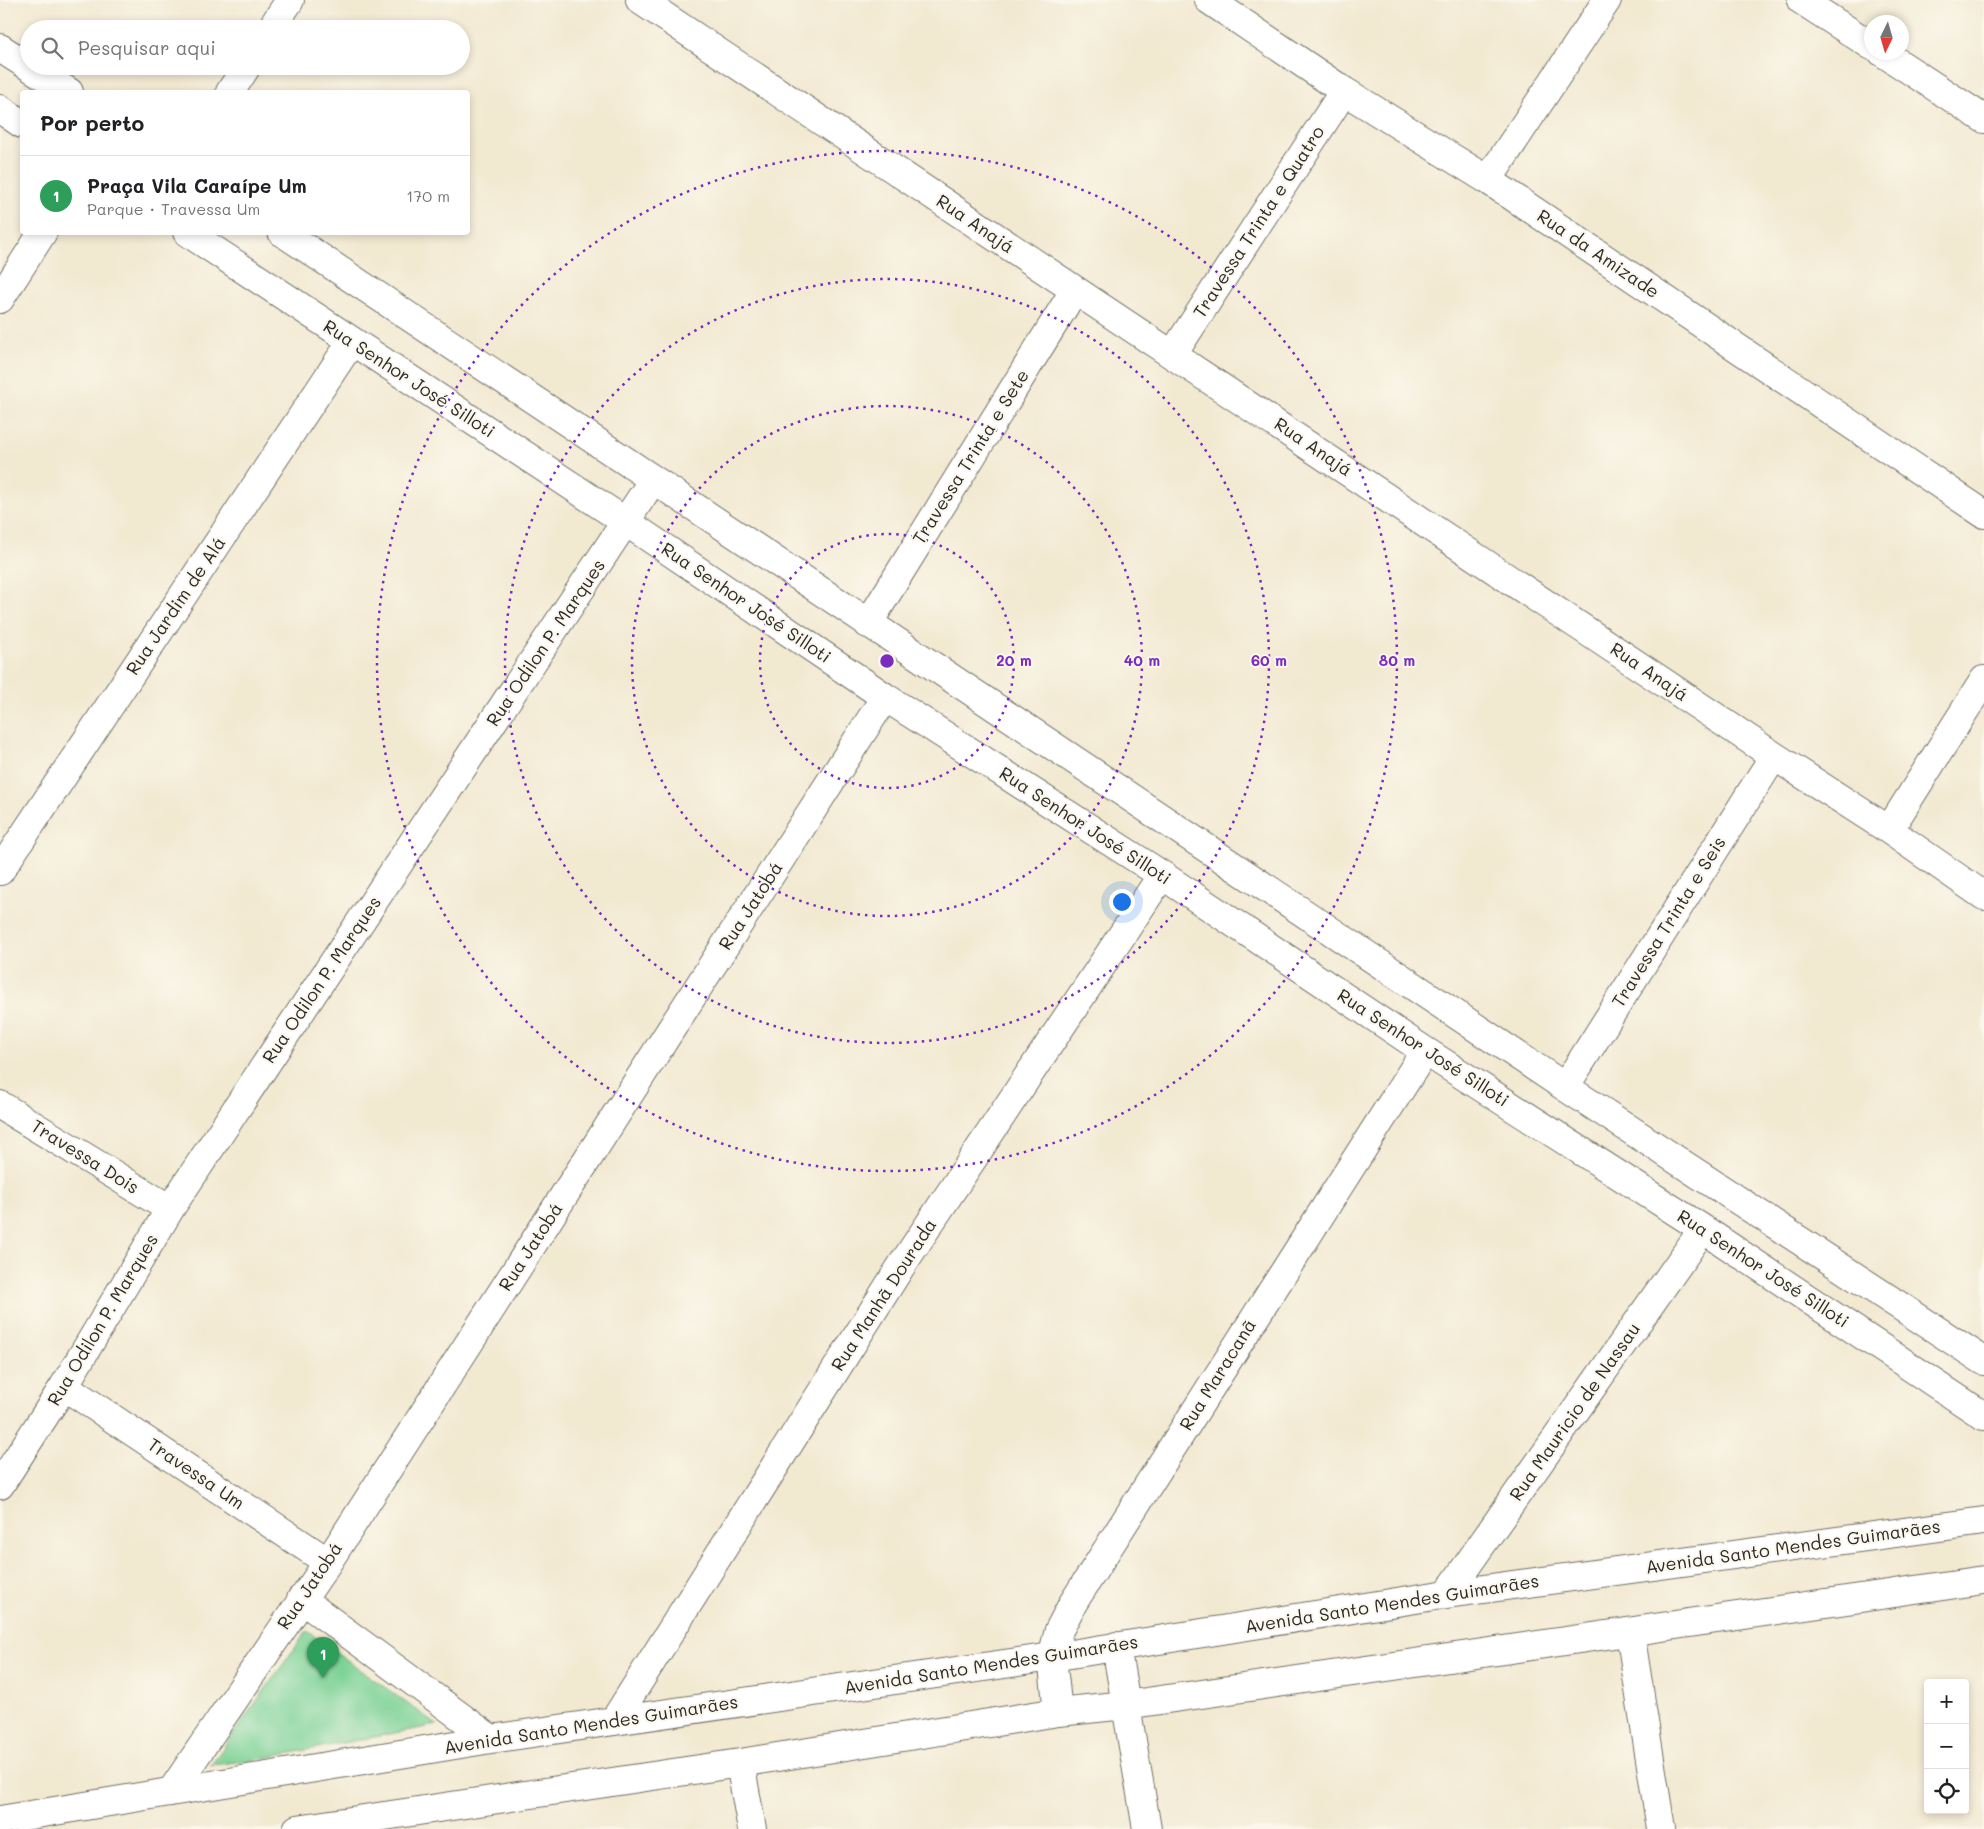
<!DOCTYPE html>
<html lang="pt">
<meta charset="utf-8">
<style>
:root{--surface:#fff;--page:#f2f2f2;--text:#202124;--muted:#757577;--line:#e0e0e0;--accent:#1a73e8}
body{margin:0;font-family:Mali,sans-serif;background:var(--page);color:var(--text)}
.controls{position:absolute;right:15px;bottom:15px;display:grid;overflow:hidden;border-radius:5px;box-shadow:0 2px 8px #0003}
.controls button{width:45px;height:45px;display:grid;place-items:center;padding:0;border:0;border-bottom:1px solid var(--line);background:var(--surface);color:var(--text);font:25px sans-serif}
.compass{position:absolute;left:1864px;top:15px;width:45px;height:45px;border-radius:50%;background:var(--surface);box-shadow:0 2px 8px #0003;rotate:185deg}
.you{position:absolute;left:1121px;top:901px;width:18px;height:18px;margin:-12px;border:4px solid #fff;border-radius:50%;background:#1a73e8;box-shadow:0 0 0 8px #1a73e833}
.badge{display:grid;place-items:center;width:32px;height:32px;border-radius:50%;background:var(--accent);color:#fff;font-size:16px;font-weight:700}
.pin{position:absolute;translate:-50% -41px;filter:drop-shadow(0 1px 2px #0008)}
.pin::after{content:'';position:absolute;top:26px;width:18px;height:15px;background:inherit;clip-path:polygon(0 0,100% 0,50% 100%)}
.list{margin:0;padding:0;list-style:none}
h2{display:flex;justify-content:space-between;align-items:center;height:65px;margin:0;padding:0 20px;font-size:21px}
h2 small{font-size:16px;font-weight:400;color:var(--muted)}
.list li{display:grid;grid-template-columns:32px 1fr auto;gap:15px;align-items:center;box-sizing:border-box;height:80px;padding:0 20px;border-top:1px solid var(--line)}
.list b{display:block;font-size:19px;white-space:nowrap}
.list p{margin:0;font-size:16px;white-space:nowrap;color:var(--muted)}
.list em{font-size:16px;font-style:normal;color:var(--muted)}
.icon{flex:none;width:28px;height:28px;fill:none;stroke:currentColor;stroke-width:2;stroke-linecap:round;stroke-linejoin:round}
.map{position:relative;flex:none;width:1984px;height:1829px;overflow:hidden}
.search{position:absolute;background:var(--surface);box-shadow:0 2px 8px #0003;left:20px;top:20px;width:450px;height:55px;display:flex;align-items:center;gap:12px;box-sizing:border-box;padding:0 18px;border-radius:28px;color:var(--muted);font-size:19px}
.panel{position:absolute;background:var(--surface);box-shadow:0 2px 8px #0003;left:20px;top:90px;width:450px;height:145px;border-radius:5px}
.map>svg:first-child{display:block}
.green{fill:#7cd296;stroke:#547e60}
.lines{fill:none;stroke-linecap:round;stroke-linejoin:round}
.minor-casing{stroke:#716e65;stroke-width:30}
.minor{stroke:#fff;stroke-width:28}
.ring{fill:none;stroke:#7b2cbf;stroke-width:2.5;stroke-dasharray:2.5 5}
.labels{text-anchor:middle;stroke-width:4;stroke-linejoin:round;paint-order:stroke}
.street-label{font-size:18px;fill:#2b2b2b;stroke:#fbf7ec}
.centre{fill:#7b2cbf;stroke:#fbf7ec;stroke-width:2.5}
.ring-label{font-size:15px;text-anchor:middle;font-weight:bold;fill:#7b2cbf;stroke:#fbf7ec;stroke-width:4;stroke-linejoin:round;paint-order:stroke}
</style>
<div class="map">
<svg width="1984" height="1829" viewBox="0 0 1984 1829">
<rect width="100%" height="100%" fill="#fbf7ec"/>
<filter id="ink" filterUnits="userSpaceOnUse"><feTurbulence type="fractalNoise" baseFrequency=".02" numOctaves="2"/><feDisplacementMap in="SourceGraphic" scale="10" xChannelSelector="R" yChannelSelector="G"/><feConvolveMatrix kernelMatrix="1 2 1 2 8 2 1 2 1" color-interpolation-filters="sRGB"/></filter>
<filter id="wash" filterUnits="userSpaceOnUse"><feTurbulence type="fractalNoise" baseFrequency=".0096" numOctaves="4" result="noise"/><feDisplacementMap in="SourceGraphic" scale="20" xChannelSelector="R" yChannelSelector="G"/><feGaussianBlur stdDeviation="1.12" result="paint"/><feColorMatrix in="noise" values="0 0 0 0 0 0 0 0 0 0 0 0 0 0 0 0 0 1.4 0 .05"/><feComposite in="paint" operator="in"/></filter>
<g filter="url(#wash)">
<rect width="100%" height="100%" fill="#f2e9d1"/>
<path class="green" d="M 307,1631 L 437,1725 L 254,1760 L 211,1765 Z"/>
</g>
<g filter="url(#ink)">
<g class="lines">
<defs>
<path id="minor" d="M 640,0 L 1774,756 L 1889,830 L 1984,896
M 1209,0 L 1344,91 L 1488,180 L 1984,514
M 1801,0 L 1872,46
M 271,29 L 290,0
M 0,48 L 69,92
M 1882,52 L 1984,119
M 230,92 L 247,66
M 0,109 L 22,124
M 1488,180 L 1607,0
M 187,232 L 626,522 L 885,697 L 1162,875 L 1425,1051 L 1703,1229 L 1984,1416
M 282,232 L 1565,1087 L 1984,1361
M 0,299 L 43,232
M 1173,354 L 1344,91
M 868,624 L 1074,291
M 1889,830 L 1984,680
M 0,871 L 352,341
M 1565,1087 L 1774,756
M 0,1105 L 170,1209
M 64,1386 L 328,1562
M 0,1485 L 64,1386 L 170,1209 L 653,480
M 1447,1594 L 1703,1229
M 301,1599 L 491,1739
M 1630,1632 L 1661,1829
M 1116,1646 L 1147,1829
M 1058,1712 L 1052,1657 L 1059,1630 L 1073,1603 L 1425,1051
M 614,1721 L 900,1268 L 1162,875
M 740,1763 L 752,1829
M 171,1792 L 328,1562 L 885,697
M 0,1820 L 491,1739 L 1052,1657 L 1447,1594 L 1984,1521
M 297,1829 L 740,1763 L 1058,1712 L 1126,1705 L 1984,1580"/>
</defs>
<use href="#minor" class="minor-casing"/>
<use href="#minor" class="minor"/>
</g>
</g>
<g class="ring">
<circle cx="887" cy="661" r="127"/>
<circle cx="887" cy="661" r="255"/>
<circle cx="887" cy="661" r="382"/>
<circle cx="887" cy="661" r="510"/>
</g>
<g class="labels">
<g class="street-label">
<text transform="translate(1259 222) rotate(-57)" y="6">Travessa Trinta e Quatro</text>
<text transform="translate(975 224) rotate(34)" y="6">Rua Anajá</text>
<text transform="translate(1598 254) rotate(34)" y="6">Rua da Amizade</text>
<text transform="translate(409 379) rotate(33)" y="6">Rua Senhor José Silloti</text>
<text transform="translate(1313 447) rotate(34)" y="6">Rua Anajá</text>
<text transform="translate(971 457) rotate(-58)" y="6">Travessa Trinta e Sete</text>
<text transform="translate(746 603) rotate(34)" y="6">Rua Senhor José Silloti</text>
<text transform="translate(176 606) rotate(-56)" y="6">Rua Jardim de Alá</text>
<text transform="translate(546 643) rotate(-56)" y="6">Rua Odilon P. Marques</text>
<text transform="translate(1649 672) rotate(34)" y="6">Rua Anajá</text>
<text transform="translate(1085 826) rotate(33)" y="6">Rua Senhor José Silloti</text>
<text transform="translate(751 906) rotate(-57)" y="6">Rua Jatobá</text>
<text transform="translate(1669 922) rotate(-58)" y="6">Travessa Trinta e Seis</text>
<text transform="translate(322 980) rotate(-56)" y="6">Rua Odilon P. Marques</text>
<text transform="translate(1423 1048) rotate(33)" y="6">Rua Senhor José Silloti</text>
<text transform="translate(85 1157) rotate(32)" y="6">Travessa Dois</text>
<text transform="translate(531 1247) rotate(-57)" y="6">Rua Jatobá</text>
<text transform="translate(1763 1269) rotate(33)" y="6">Rua Senhor José Silloti</text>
<text transform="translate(884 1295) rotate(-57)" y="6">Rua Manhã Dourada</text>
<text transform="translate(103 1320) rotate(-59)" y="6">Rua Odilon P. Marques</text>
<text transform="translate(1218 1375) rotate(-58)" y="6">Rua Maracanã</text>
<text transform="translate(1575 1412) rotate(-55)" y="6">Rua Mauricio de Nassau</text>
<text transform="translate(196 1474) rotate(34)" y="6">Travessa Um</text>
<text transform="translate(1793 1547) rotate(-8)" y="6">Avenida Santo Mendes Guimarães</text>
<text transform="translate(310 1586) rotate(-56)" y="6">Rua Jatobá</text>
<text transform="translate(1392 1604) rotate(-9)" y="6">Avenida Santo Mendes Guimarães</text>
<text transform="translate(991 1665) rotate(-9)" y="6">Avenida Santo Mendes Guimarães</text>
<text transform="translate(591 1725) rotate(-9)" y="6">Avenida Santo Mendes Guimarães</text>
</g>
</g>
<circle cx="887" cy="661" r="8" class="centre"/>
<g class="ring-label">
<text x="1014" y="666">20 m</text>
<text x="1142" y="666">40 m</text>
<text x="1269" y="666">60 m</text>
<text x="1397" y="666">80 m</text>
</g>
</svg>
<div class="controls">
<button>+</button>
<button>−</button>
<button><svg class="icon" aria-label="locate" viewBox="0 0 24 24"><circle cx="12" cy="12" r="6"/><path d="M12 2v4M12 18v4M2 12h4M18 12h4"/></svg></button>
</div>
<svg class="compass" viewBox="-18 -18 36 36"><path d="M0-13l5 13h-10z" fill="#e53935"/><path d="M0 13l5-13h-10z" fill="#757577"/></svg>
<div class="you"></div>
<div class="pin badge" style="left:323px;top:1678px;background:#2e9e5b">1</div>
<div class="search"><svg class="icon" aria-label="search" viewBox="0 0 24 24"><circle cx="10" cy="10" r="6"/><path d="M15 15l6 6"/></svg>Pesquisar aqui</div>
<section class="panel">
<h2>Por perto<small></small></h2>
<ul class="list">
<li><span class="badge" style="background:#2e9e5b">1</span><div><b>Praça Vila Caraípe Um</b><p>Parque · Travessa Um</p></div><em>170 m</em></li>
</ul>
</section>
</div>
